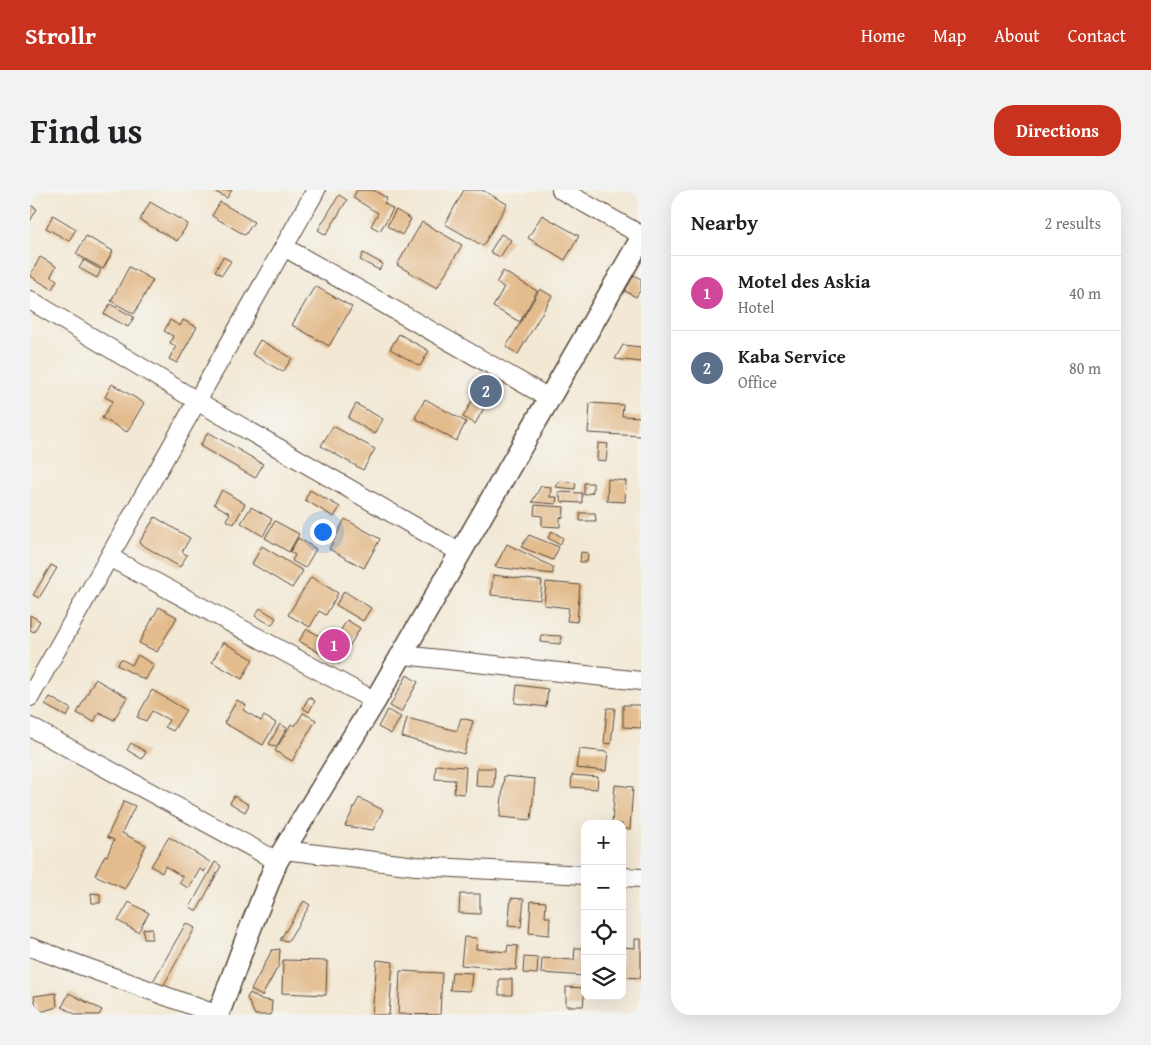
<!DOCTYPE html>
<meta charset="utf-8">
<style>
:root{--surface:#fff;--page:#f2f2f2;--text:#202124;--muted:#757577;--line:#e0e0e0;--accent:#c8321e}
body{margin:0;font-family:"Gentium Book Plus",serif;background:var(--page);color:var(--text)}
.controls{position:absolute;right:15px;bottom:15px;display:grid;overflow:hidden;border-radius:10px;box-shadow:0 5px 20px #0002}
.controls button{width:45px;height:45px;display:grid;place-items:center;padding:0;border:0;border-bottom:1px solid var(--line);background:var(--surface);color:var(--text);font:25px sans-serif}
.you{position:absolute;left:292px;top:341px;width:18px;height:18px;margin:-12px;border:4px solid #fff;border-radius:50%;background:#1a73e8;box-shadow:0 0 0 8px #1a73e833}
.badge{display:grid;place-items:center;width:32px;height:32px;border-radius:50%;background:var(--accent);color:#fff;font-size:16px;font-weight:700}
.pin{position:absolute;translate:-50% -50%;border:2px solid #fff;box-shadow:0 1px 5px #0006}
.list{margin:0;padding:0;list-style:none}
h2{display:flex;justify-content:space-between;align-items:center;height:65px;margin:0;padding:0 20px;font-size:21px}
h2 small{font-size:16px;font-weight:400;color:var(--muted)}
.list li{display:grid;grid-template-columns:32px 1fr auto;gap:15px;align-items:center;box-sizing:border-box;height:75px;padding:0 20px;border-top:1px solid var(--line)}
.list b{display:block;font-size:19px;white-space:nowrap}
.list p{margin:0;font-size:16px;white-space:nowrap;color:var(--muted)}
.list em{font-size:16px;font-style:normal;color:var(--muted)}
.icon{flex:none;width:28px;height:28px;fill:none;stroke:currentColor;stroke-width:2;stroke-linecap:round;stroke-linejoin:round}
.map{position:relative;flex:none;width:611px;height:825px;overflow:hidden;border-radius:20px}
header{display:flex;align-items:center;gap:30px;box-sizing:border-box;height:70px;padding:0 25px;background:var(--accent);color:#fff}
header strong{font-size:24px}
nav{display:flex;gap:28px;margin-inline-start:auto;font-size:18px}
.intro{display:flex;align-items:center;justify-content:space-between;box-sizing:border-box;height:120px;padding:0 30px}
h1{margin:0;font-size:35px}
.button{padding:12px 22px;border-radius:20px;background:var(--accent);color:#fff;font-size:18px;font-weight:700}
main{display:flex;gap:30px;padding:0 30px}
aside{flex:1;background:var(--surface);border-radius:20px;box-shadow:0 5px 20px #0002}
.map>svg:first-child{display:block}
.building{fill:#e3bc8d}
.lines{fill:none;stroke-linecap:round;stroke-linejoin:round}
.minor-casing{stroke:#564639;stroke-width:20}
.tertiary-casing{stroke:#564639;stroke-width:24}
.minor{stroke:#fff;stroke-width:18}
.tertiary{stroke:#fff;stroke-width:21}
</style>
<header>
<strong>Strollr</strong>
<nav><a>Home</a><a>Map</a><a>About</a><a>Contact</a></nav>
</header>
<div class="intro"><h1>Find us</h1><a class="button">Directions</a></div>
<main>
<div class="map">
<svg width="611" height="825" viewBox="0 0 611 825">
<rect width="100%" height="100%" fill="#f6f6f2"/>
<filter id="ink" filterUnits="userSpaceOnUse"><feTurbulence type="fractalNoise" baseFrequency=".02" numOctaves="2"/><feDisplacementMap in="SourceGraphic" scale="10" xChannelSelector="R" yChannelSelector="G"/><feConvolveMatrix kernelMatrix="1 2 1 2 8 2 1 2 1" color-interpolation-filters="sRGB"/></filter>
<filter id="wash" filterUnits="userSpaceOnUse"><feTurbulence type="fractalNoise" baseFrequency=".0096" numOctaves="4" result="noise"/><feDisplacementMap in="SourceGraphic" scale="20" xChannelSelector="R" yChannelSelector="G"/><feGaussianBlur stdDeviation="1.12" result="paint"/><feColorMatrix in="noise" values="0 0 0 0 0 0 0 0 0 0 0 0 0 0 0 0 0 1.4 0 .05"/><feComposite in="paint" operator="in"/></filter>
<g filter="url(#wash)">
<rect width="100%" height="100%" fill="#f2e8d4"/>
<g id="blocks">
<path class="building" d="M 182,0 L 202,0 L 197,8 Z
M 327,0 L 343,0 L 357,8 L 354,13 L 363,19 L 350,41 L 341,36 L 348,23 L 323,8 Z
M 434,0 L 452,0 L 477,14 L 453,56 L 415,34 Z
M 309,5 L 317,10 L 296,45 L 288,40 Z
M 120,12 L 158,34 L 147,51 L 110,30 Z
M 190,12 L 224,32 L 215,45 L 182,26 Z
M 0,15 L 7,19 L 0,31 Z
M 366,20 L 381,29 L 372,45 L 357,36 Z
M 23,25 L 46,39 L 39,51 L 16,38 Z
M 512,25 L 549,46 L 535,70 L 498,48 Z
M 392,32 L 432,55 L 407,98 L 367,75 Z
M 471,44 L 481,50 L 470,67 L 460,62 Z
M 56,46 L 83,61 L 73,79 L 46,64 Z
M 333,63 L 353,74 L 349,80 L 330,70 Z
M 10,67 L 26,76 L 21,86 L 27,90 L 22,99 L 0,86 Z
M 193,67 L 201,71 L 192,85 L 185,81 Z
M 54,70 L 71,80 L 67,88 L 49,78 Z
M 99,77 L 123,90 L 104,124 L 81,111 Z
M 473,81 L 507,101 L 490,132 L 463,117 L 474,97 L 466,93 Z
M 604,85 L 611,89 L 611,99 L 606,107 L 595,101 Z
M 285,96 L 322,117 L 299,156 L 262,135 Z
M 510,99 L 522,106 L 488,164 L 476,157 Z
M 80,114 L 104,127 L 98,137 L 74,124 Z
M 140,130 L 150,136 L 153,130 L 167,137 L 147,173 L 139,169 L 146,156 L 140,153 L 143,146 L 134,141 Z
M 369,144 L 399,161 L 390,176 L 360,159 Z
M 230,150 L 262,168 L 253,182 L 222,164 Z
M 593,155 L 611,157 L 611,172 L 585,169 Z
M 454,190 L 466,197 L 445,234 L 433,227 Z
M 82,194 L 114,213 L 97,242 L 72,228 L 83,211 L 75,207 Z
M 395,209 L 436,232 L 426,251 L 385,228 Z
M 560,213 L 593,215 L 592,226 L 611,227 L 611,246 L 558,243 Z
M 326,214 L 353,229 L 345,244 L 318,228 Z
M 303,236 L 345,259 L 333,280 L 291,256 Z
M 178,242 L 233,274 L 225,288 L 170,256 Z
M 568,253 L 578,254 L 576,271 L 567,270 Z
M 578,289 L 596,291 L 595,312 L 577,311 Z
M 529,291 L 546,293 L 545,299 L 525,297 Z
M 554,293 L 563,293 L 563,302 L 554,305 Z
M 511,296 L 521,297 L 520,307 L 527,307 L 526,314 L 502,312 Z
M 192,300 L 215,314 L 204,334 L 196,330 L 200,323 L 184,314 Z
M 280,300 L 310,317 L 304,327 L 275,310 Z
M 528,302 L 552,303 L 552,313 L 532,312 Z
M 505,315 L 534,317 L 533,328 L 530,327 L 530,337 L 512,336 L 512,326 L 504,325 Z
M 221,317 L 242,329 L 233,346 L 211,333 Z
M 550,323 L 565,323 L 566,331 L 550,331 Z
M 125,327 L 160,348 L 152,362 L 157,365 L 150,377 L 109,353 Z
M 315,329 L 350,349 L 334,378 L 299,359 Z
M 245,331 L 269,344 L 259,362 L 235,348 Z
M 522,341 L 533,348 L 530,355 L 518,348 Z
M 499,345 L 529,357 L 523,370 L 491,357 Z
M 268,348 L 286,359 L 275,378 L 262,371 L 265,365 L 260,362 Z
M 477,354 L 523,377 L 523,384 L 465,377 Z
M 232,356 L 273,381 L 262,398 L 222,374 Z
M 551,362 L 558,363 L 557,372 L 550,372 Z
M 21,375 L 27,378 L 9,408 L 3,405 Z
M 463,385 L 512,391 L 510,410 L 461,405 Z
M 281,387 L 308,403 L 296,425 L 289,421 L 280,437 L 258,425 Z
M 516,392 L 550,395 L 547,432 L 537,431 L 539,418 L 514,415 Z
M 314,401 L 341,418 L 333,431 L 306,415 Z
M 129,417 L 147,427 L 127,462 L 109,453 Z
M 230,418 L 246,428 L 242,435 L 225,426 Z
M 0,425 L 10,431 L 4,442 L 0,440 Z
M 317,430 L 330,438 L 309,474 L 269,451 L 277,439 L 303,453 Z
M 511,445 L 531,446 L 530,454 L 510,452 Z
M 193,452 L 223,469 L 212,489 L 182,472 Z
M 108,465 L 124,475 L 115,490 L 87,475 L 91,469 L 102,475 Z
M 377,485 L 388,492 L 371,522 L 360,516 Z
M 65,489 L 97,507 L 84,530 L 69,522 L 64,532 L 47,523 Z
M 487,495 L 518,499 L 516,517 L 485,513 Z
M 122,500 L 156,520 L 143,541 L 135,537 L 139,530 L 122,521 L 116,531 L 107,527 Z
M 20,507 L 41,519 L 37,527 L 15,515 Z
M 279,507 L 285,511 L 279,522 L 273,518 Z
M 207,510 L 216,515 L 213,520 L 231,531 L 234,526 L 246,533 L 233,555 L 194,533 Z
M 593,515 L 611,515 L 611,538 L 593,537 Z
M 577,518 L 585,518 L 581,554 L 574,553 Z
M 357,520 L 371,527 L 361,544 L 348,537 Z
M 273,523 L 286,530 L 262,571 L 245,561 L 261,534 L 265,536 Z
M 377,528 L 427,541 L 431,528 L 443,531 L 434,564 L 372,547 Z
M 250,534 L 257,538 L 246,557 L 239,554 Z
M 101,553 L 116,562 L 112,569 L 97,560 Z
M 549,559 L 578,562 L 576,581 L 546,578 Z
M 406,575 L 436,577 L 434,604 L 424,603 L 425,590 L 405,589 Z
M 447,578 L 465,578 L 464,597 L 446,596 Z
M 542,585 L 568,587 L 567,599 L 541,597 Z
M 474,586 L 505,589 L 501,630 L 470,627 Z
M 585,595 L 603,597 L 600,639 L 592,639 L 592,634 L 582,634 Z
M 204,606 L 219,615 L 215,622 L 200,613 Z
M 329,608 L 353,620 L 343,640 L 315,636 Z
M 94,611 L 105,616 L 92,643 L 116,655 L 95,699 L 65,685 L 75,665 L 77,666 L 84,650 L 77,647 Z
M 139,647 L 180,672 L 174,682 L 170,679 L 159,698 L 149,693 L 153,687 L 135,676 L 132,683 L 121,676 Z
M 185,672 L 191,676 L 167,721 L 160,717 Z
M 61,703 L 70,704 L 70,713 L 62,713 Z
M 430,704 L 450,704 L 450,724 L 429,723 Z
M 481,708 L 494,709 L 491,737 L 478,736 Z
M 274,711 L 280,715 L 258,751 L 250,750 Z
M 501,711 L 516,712 L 515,727 L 520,727 L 519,745 L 499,743 Z
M 99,712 L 119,723 L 108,742 L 88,731 Z
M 156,733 L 165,738 L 131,800 L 121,795 Z
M 122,738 L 122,749 L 114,749 L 113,739 Z
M 434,747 L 447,748 L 446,759 L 477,762 L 478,755 L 488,756 L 486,780 L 431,775 Z
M 605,749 L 611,749 L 611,788 L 592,787 L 592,757 L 605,758 Z
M 545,758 L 555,758 L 555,786 L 511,783 L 512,768 L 544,770 Z
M 250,759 L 249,775 L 232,806 L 221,800 L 242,760 Z
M 494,767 L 508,768 L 507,784 L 493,783 Z
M 253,770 L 297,771 L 296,805 L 252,803 Z
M 347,770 L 363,772 L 359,825 L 342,825 Z
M 370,781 L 412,783 L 410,825 L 368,824 Z
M 422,782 L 442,783 L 440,801 L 420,800 Z
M 469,789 L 482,789 L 482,805 L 469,805 Z
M 536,797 L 555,798 L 553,816 L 536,816 Z
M 26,803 L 27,817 L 7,823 L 4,806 Z
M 39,803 L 72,820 L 69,825 L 47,825 L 32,817 Z
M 220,803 L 229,809 L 242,811 L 241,825 L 225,825 L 217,808 Z"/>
</g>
</g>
<g filter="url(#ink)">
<use href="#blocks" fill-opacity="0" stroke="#564639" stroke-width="1"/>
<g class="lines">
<defs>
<path id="minor" d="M 531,0 L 611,45
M 254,57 L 519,208
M 0,110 L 167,211 L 431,363
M 79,367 L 345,511
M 373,465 L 611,491
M 0,507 L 286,0
M 0,537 L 247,671
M 254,660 L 386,676 L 555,685
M 592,687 L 611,688
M 0,757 L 188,825"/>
<path id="tertiary" d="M 188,825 L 217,747 L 247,671 L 345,511 L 611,49"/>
</defs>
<use href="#minor" class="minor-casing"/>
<use href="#tertiary" class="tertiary-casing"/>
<use href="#minor" class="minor"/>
<use href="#tertiary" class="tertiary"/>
</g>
</g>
</svg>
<div class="controls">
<button>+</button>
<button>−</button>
<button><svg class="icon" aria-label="locate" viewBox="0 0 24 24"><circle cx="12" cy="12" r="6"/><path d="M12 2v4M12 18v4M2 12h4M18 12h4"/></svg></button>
<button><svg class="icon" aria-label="layers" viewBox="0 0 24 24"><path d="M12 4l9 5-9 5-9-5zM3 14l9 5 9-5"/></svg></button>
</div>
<div class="you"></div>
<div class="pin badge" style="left:304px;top:455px;background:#d1479c">1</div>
<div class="pin badge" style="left:456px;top:201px;background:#5c6f8a">2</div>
</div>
<aside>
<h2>Nearby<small>2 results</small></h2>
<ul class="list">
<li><span class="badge" style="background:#d1479c">1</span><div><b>Motel des Askia</b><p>Hotel</p></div><em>40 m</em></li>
<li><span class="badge" style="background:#5c6f8a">2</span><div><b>Kaba Service</b><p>Office</p></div><em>80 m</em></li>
</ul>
</aside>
</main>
